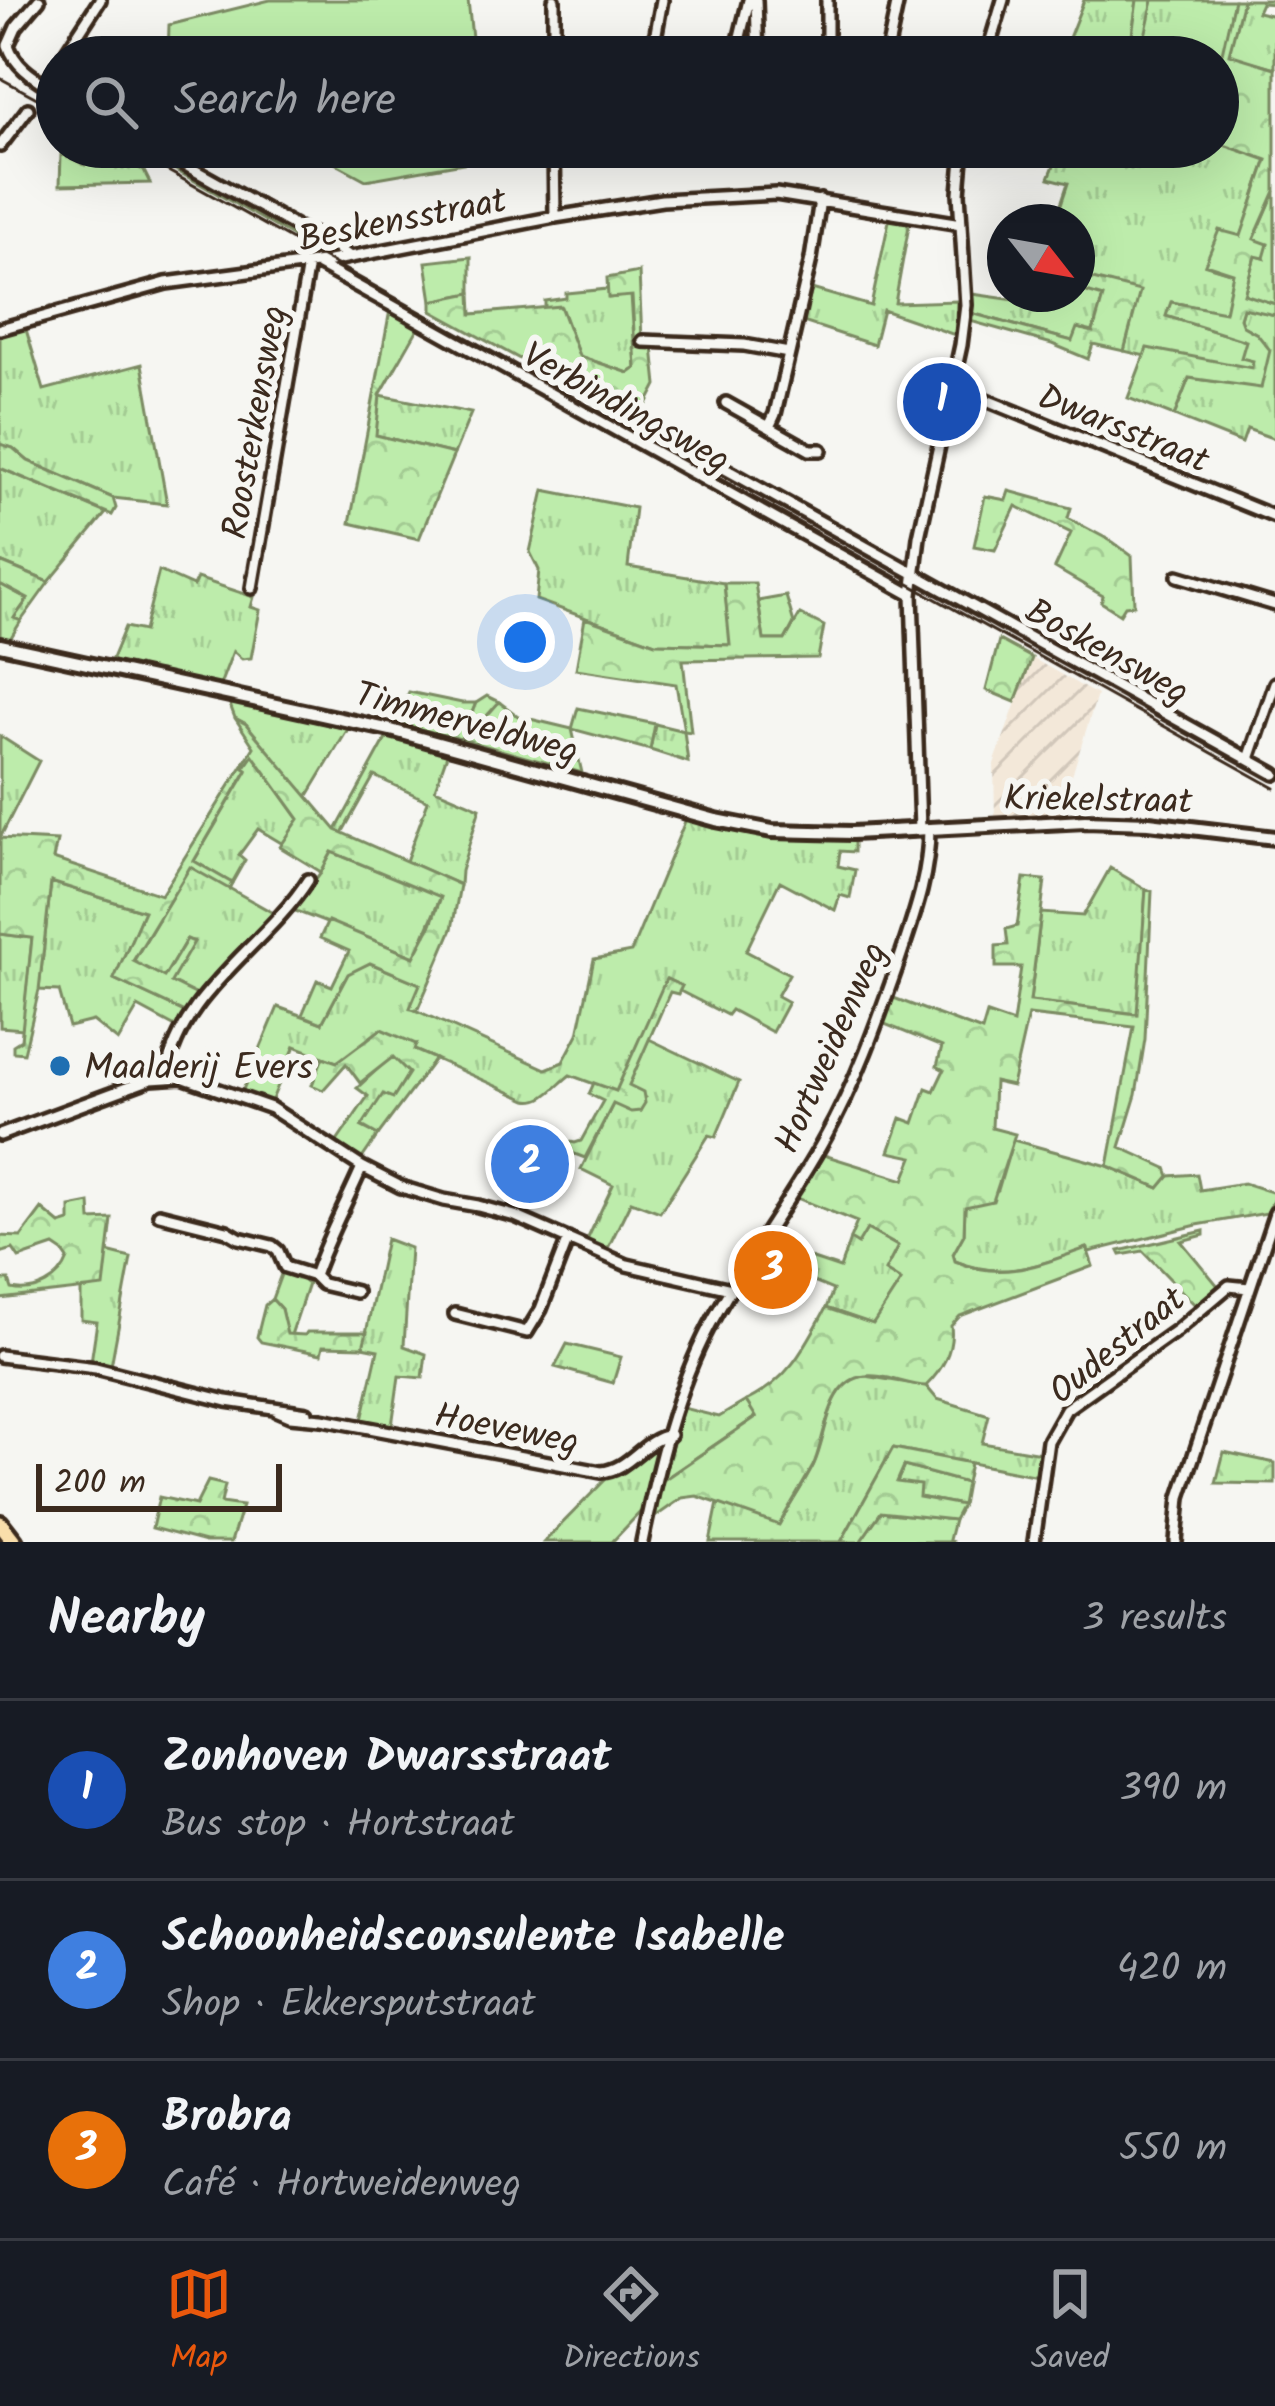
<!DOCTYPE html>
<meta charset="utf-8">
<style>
:root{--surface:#171b24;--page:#242831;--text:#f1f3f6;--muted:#9ea1a6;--line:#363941;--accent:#ea580c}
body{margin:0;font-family:Kalam,sans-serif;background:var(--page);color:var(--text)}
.compass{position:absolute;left:987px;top:204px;width:108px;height:108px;border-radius:50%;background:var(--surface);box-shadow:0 12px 48px #0002;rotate:121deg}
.scale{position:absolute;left:36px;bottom:30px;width:246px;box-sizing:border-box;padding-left:12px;border:6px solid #3b2a1e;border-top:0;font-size:33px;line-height:42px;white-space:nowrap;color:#3b2a1e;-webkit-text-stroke:9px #f6f6f2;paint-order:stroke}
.you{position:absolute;left:525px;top:642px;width:42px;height:42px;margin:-30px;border:9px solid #fff;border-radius:50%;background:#1a73e8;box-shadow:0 0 0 18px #1a73e833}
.badge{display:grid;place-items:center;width:78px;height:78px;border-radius:50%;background:var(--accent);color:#fff;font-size:39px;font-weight:700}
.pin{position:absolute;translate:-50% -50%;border:6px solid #fff;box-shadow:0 3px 12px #0006}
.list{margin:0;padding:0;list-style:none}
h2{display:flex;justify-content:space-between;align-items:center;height:156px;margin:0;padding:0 48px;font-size:51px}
h2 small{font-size:39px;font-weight:400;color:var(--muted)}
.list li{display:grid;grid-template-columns:78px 1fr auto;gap:36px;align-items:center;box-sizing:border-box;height:180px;padding:0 48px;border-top:3px solid var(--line)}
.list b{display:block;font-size:45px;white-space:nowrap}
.list p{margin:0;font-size:39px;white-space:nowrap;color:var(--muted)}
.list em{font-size:39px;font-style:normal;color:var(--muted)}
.icon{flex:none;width:66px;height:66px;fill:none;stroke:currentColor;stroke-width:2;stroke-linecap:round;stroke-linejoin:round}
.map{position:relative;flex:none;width:1275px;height:1542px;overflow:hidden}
.search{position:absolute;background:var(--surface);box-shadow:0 12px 48px #0002;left:36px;right:36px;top:36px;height:132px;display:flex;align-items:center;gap:30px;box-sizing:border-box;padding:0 42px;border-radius:66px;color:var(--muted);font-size:45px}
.sheet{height:696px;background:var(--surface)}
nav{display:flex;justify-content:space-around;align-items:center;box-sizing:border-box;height:168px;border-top:3px solid var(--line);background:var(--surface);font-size:33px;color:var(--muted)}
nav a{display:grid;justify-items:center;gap:6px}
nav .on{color:var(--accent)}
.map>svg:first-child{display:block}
.industrial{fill:url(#industrial-furrows)}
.grass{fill:url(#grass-tufts);stroke:#7c8b64;stroke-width:3}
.forest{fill:url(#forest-crowns);stroke:#7c8b64;stroke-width:3}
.garden{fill:#bdecab;stroke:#7c8b64;stroke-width:3}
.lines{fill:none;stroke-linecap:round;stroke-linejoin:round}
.minor-casing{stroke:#3b2a1e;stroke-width:18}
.tertiary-casing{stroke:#3b2a1e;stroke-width:20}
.trunk-casing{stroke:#3b2a1e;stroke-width:24}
.minor{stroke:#f6f6f2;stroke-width:9}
.tertiary{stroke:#f6f6f2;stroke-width:10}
.trunk{stroke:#f9deab;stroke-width:15}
.rail{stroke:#3b2a1e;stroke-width:3}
.poi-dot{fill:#1f6fb2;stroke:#f6f6f2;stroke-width:4.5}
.labels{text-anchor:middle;stroke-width:12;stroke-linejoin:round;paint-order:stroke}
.street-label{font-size:36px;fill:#3b2a1e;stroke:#f6f6f2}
.poi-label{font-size:36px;fill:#3b2a1e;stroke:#f6f6f2;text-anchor:start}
</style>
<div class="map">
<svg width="1275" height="1542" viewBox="0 0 1275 1542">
<defs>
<pattern id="industrial-furrows" width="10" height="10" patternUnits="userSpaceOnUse" patternTransform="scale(3)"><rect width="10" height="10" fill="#f3e8d9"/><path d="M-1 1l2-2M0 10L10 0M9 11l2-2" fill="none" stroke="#d1c7ba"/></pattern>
<pattern id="grass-tufts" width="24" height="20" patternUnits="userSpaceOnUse" patternTransform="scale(3)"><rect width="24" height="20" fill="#bdecab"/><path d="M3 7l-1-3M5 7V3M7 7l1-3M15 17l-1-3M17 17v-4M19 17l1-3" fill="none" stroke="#a3cb93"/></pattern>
<pattern id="forest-crowns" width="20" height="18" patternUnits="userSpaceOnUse" patternTransform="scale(3)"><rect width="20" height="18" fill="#bdecab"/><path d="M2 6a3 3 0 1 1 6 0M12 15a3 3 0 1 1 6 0" fill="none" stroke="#a3cb93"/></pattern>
</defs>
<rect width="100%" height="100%" fill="#f6f6f2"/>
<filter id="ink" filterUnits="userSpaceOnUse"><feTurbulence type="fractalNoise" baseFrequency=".00833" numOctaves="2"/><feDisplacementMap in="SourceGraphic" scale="24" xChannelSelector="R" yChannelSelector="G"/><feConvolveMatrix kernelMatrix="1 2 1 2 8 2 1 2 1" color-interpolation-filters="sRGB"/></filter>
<g filter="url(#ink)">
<path class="industrial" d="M 1032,658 L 1097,695 L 1060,814 L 995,818 L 994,764 Z"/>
<path class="grass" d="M 1084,0 L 1137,0 L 1131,43 L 1206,57 L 1086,57 L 1088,51 L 1067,43 Z
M 1153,0 L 1234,0 L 1223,53 L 1144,36 Z
M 1243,0 L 1275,0 L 1275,4 L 1261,3 L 1257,12 L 1275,16 L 1275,68 L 1228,55 Z
M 1218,143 L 1267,159 L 1241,237 L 1206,265 L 1233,273 L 1225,313 L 1172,302 L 1167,316 L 1246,341 L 1254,361 L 1252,369 L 1147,349 L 1145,356 L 1124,351 L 1139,292 L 1077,275 L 1077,222 L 1055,222 L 1068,183 L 1049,178 L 1058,155 L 1048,149 L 1050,147 L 1218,147 Z
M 95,147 L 103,151 L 105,147 L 115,147 L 137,159 L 134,165 L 144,171 L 150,183 L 60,185 L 61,154 L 85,165 Z
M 135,147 L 147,147 L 301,233 L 329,244 L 338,253 L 329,257 Z
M 1275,191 L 1275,304 L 1244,295 L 1255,255 L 1264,258 L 1254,240 Z
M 890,216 L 910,220 L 895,303 L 957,301 L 955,335 L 883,310 L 874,345 L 803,322 L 812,289 L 871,306 Z
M 471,257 L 471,293 L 432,301 L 426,262 Z
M 608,289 L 609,298 L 631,295 L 636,369 L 628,373 L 579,356 L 561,307 L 545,308 L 545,301 L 566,298 L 566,293 Z
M 1077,289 L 1103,296 L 1093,332 L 1072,341 L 971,313 L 972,294 L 1037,303 L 1040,294 L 1077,294 Z
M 1243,307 L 1275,315 L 1275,439 L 1247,429 L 1242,443 L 1174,416 L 1189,378 L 1261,387 L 1257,334 L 1243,326 L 1240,318 Z
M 25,326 L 44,390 L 142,364 L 167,504 L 113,498 L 28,461 L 13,448 L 0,444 L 0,333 Z
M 380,395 L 471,413 L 454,454 L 375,435 Z
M 0,468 L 106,513 L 49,582 L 0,562 Z
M 544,490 L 635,508 L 628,567 L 724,583 L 731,645 L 655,643 L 536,600 L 539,570 L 530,552 Z
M 159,571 L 193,586 L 197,578 L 254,597 L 251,607 L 260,610 L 251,658 L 242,659 L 233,651 L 220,685 L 111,661 L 125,627 L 144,631 Z
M 0,584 L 28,599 L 15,617 L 21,621 L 10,639 L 0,637 Z
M 786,596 L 794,623 L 785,640 L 764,640 L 758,601 Z
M 409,692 L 462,703 L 476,703 L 461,739 L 394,723 Z
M 229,702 L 348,729 L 307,797 L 246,724 L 235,718 Z
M 499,702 L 518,716 L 572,729 L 582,773 L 551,764 L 551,753 L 536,750 L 520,735 L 484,717 Z
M 655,724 L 684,731 L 688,762 L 650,750 Z
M 0,736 L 39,761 L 0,838 Z
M 387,737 L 448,752 L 435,789 L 480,808 L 461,871 L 460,885 L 406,861 L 428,801 L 374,776 L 342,833 L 336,830 Z
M 253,755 L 299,819 L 283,844 L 258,829 L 239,855 L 245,860 L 232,883 L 194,861 L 247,771 L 244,768 Z
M 686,819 C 742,834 795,842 854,840 L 854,852 L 840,851 L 838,866 L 855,870 L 850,898 L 840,895 L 835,910 L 780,881 L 746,951 L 789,974 L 777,996 L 788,1002 L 772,1032 L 731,1010 L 727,1015 L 680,991 L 681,986 L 667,979 L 616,1092 L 570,1075 C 557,1085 543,1104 527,1100 L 413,1049 L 416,1044 L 336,1062 L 295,1046 L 271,1102 L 242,1092 L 278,1007 L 322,1023 L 348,973 L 370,963 L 421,984 L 411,1008 L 546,1069 L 563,1062 L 578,1034 L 594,959 L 631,952 Z
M 332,852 L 441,896 L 415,957 L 293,910 L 321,872 Z
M 190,866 L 275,914 L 201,997 L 170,983 L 193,941 L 186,940 L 164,978 L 133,962 Z
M 1110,868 L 1146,889 L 1138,1014 L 1030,1001 L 1041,913 L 1083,916 Z
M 51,882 L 144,911 L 114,979 L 189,1014 L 179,1029 L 138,1007 L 118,1041 L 93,1021 L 69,1027 L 59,991 L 39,990 Z
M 0,934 L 32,938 L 23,1029 L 0,1027 Z
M 649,1039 L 739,1082 L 716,1137 L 709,1135 L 660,1212 L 631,1201 L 606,1252 L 586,1242 L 613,1185 L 581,1169 L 613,1104 L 640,1111 L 645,1098 L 628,1086 Z
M 392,1056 L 409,1072 L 393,1099 L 362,1127 L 378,1135 L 361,1160 L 336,1143 L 368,1096 L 357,1088 Z
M 1013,1140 L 1108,1166 L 1159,1188 L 1169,1176 L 1197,1174 L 1200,1190 L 1244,1183 L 1275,1193 L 1275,1196 L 1267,1213 L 1197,1225 L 1089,1252 L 1088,1249 C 1041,1264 1004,1281 955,1261 L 953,1254 L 964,1234 L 965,1207 L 998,1190 Z
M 867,1229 L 899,1247 L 901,1281 L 873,1325 L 826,1308 L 833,1290 L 792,1273 L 798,1254 L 840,1268 L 850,1239 L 858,1243 Z
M 386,1239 L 410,1248 L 404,1346 L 426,1354 L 423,1378 L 399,1376 L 392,1426 L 362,1420 L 378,1350 L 363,1347 Z
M 107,1252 L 131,1258 L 111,1366 L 91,1362 L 97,1322 L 81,1320 L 81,1290 L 103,1286 Z
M 283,1269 L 306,1277 L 305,1282 L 308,1284 L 291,1335 L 286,1334 L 281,1309 L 272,1299 Z
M 567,1344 L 621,1357 L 613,1383 L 555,1367 Z
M 866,1376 L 926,1386 L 937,1399 L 989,1415 L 982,1443 L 1041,1453 L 1038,1476 L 893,1448 L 841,1542 L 710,1542 L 718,1503 L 779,1524 C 790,1504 804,1485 814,1464 C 828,1435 826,1381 866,1376 Z
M 746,1401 L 757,1416 L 662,1481 L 683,1408 L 719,1417 Z
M 658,1442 L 661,1445 L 644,1508 L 612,1542 L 544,1542 L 607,1478 L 626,1468 L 652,1444 Z
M 904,1466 L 966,1483 L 962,1505 L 919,1497 L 896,1483 Z
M 881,1512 L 954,1520 L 949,1540 L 953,1542 L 860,1542 Z"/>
<path class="forest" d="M 1137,0 L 1153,0 L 1145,36 L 1222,53 L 1234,0 L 1243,0 L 1229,54 L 1275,68 L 1275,191 L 1254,239 L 1268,244 L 1264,258 L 1255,256 L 1244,294 L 1275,304 L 1275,315 L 1243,308 L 1240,318 L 1243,326 L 1257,334 L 1270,350 L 1261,388 L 1189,378 L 1174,416 L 1128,398 L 1147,348 L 1252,368 L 1253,361 L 1241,358 L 1246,341 L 1166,316 L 1171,302 L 1225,312 L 1233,273 L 1205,264 L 1219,230 L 1241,236 L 1267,160 L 1218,143 L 1222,61 L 1218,57 L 1131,43 Z
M 639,272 L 642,340 L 653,347 L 657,385 L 637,423 L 432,311 L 432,301 L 471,293 L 472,314 L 560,306 L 579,356 L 629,373 L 636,368 L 632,296 L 608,298 L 607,278 Z
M 1077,275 L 1140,291 L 1124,351 L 1093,344 L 1088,359 L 1052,344 L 970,321 L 971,313 L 1072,341 L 1077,328 L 1093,332 L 1103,297 L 1077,289 Z
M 390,310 L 420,325 L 380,395 L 376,435 L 454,454 L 419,539 L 350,523 Z
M 0,444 L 13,448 L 28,461 L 113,498 L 116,508 L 112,515 L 0,468 Z
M 1009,491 L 1071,508 L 1068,518 L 1113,542 L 1132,556 L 1134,605 L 1125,606 L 1120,614 L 1101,602 L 1103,596 L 1055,568 L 1071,533 L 1016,506 L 995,550 L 974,546 L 985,496 L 1006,500 Z
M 0,562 L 49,582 L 21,621 L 14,618 L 28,599 L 0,584 Z
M 724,583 L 755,583 L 764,640 L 785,640 L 800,614 L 824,626 L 818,658 L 683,660 L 691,732 L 684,731 L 676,684 L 576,669 L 585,618 L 655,643 L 730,645 Z
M 999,640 L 1032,658 L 1015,702 L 986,690 Z
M 487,696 L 499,702 L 485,718 L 520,735 L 536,750 L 552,753 L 551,764 L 461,739 L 476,703 Z
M 578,708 L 655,724 L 650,750 L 572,729 Z
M 235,718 L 246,724 L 336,830 L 460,885 L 452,929 L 417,1011 L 410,1008 L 420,984 L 370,963 L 348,974 L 322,1023 L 302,1015 L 317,980 L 332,986 L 349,951 L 320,938 L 328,921 L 414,957 L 430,927 L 441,897 L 332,852 L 321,872 L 280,847 L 299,819 L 253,755 L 244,768 L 247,770 L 194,861 L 232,883 L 229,889 L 190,867 L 133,961 L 164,977 L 187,939 L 194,942 L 171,982 L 201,997 L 189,1014 L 114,979 L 144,911 L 51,882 L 39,990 L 24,1053 L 13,1052 L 13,1045 L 21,1040 L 32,938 L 0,934 L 0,838 L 57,841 L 53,859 L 161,895 L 254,747 Z
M 1024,878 L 1045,880 L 1030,1001 L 1137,1014 L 1146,889 L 1152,891 L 1145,1039 L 1136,1095 L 1120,1147 L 1166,1168 L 1169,1176 L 1159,1188 L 1108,1166 L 1134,1027 L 1028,1015 L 1012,1086 L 994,1082 L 992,1128 L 1015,1134 L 993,1201 L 965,1207 L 964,1234 L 953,1254 L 955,1261 C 1005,1282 1040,1264 1087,1248 L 1093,1266 L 960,1316 L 951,1326 C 954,1349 942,1370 926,1386 C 905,1385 882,1372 860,1377 C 827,1384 825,1441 813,1466 C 802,1486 790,1505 779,1525 L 697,1496 L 682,1498 L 655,1517 L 662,1481 L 756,1417 L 746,1401 C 789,1380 804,1349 826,1308 L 873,1324 L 901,1281 L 885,1271 L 898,1246 L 867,1229 L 858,1244 L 850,1239 L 857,1222 L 797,1198 L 824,1155 L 904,1180 L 913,1157 L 889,1152 L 901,1118 L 914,1123 L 926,1088 L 934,1091 L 944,1070 L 937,1066 L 942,1047 L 882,1023 L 891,997 L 982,1031 L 987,1014 L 1013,1023 L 1021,967 L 996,967 L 996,946 L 1008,945 L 1006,929 L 1017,926 Z
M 666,979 L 682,986 L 678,994 L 670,992 L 629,1085 L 643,1092 L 645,1103 L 640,1111 L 631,1112 L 613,1104 L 585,1158 L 559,1148 L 562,1140 L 575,1143 L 581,1141 L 603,1101 L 589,1094 L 594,1083 L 616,1091 Z
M 381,1029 L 416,1044 L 414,1050 L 435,1059 L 378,1135 L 362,1126 L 383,1094 L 393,1098 L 409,1073 L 393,1057 L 360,1083 L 346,1064 L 323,1090 L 312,1085 L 323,1057 L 337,1062 Z
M 90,1203 L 91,1220 L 112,1219 L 104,1287 L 0,1299 L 0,1280 L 9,1280 L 12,1289 C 35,1294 60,1281 68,1259 L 63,1252 L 54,1246 L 19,1258 L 13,1249 L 0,1253 L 0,1236 L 21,1237 L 42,1209 L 60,1224 L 70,1221 L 70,1207 Z
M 1204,1231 L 1204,1235 L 1181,1241 L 1219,1287 L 1197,1307 L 1143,1251 L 1121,1255 L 1119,1251 Z
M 272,1299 L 281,1309 L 287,1334 L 305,1335 L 307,1332 L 367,1332 L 363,1347 L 323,1346 L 321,1354 L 261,1342 L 257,1337 L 265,1305 Z
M 893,1448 L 970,1463 L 966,1483 L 904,1466 L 897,1482 L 920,1485 L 919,1497 L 962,1505 L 954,1520 L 881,1512 L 860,1542 L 841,1542 Z
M 1224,1452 L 1275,1463 L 1275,1484 L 1216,1483 Z
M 208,1481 L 225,1485 L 221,1503 L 242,1506 L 231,1542 L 205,1542 L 152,1528 L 159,1497 L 196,1505 Z"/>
<path class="garden" d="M 270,0 L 468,0 L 474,57 L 168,57 L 169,25 Z
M 305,147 L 484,147 L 486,159 L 366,180 Z"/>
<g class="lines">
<defs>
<path id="minor" d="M 39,0 L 16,27 L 8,45 C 16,69 37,79 57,92
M 756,0 L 758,57
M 827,0 L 827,57
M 63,57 L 100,0
M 554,57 L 554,0
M 657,57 L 654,44 L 662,0
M 735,57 L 749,0
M 886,57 L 898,0
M 986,57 L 1003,0
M 45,84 L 57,66
M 0,146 L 28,109
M 153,147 L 302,230 L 325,239 L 350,257
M 554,147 L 555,217
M 319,265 L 912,595
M 0,329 L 166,283 L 330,261 L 555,217 L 662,200 L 776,194 L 961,224
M 643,341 L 744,345 L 789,353
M 952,386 L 1275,517
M 726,403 L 810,450 L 821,450
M 769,427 L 775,414 L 811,259 L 820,200
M 691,450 L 1275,774
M 1178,576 L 1275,605
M 252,588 L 308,264
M 1249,759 L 1275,683
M 920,829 L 912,595 L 919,537 L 961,345 L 966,305 L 959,193 L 963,147
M 166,1076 C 178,994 267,945 308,880
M 0,1135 L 151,1079 L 182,1077 L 271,1108 L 362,1167 L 401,1187 L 444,1200 L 478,1206 L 515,1216 L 627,1265 L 731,1289
M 159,1214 L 227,1231 L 239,1238 L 272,1246 L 278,1251 L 285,1267 L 314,1276 C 327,1238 346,1204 362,1167
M 314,1276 L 322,1284 L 356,1292
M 455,1314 L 527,1332 L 541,1309 L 568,1239
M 0,1356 L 96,1368 L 227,1401 L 307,1413
M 276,1410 L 290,1416 L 322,1419 L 601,1472 C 630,1470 642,1440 670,1435
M 642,1542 C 657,1469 675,1391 710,1325 C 745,1260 790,1202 825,1138 C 856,1083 878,1021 899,961 C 914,916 929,876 929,829
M 1034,1542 L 1048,1441 L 1066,1409 L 1177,1330 L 1229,1286 L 1249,1288
M 1176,1542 L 1180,1497 L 1275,1213"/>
<path id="tertiary" d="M 0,645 L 391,730 L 716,820 L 772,831 L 852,833 L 1085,821 L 1149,823 L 1275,838"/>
<path id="trunk" d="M 0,1524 L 14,1542"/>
</defs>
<use href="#minor" class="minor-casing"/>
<use href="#tertiary" class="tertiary-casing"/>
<use href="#trunk" class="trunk-casing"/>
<use href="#minor" class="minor"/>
<use href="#tertiary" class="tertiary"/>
<use href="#trunk" class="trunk"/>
<path class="rail" d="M 0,78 L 57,109
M 125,147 L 1275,788"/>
</g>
</g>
<circle class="poi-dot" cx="60" cy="1066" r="12"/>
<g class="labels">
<g class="street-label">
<text transform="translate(402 218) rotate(-11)" y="13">Beskensstraat</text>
<text transform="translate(627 406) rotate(29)" y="13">Verbindingsweg</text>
<text transform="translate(253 422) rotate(-80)" y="13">Roosterkensweg</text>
<text transform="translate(1124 427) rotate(22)" y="13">Dwarsstraat</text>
<text transform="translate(1108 650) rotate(29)" y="13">Boskensweg</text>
<text transform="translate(467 721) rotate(15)" y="13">Timmerveldweg</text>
<text transform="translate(1098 798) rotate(1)" y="13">Kriekelstraat</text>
<text transform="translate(829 1047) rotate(-66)" y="13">Hortweidenweg</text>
<text transform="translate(1116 1344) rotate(-39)" y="13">Oudestraat</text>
<text transform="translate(507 1427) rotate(11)" y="13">Hoeveweg</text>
</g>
<g class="poi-label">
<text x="84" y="1079">Maalderij Evers</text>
</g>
</g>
</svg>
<svg class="compass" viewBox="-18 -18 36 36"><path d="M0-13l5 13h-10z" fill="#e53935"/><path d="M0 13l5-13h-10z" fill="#9ea1a6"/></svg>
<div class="scale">200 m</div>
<div class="you"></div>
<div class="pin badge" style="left:942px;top:402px;background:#1a4fb4">1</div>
<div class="pin badge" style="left:530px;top:1164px;background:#3f7fe0">2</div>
<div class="pin badge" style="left:773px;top:1270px;background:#e8710a">3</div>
<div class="search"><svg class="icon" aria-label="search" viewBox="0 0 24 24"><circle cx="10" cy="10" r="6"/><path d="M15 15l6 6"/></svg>Search here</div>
</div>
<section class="sheet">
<h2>Nearby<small>3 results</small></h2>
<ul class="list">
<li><span class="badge" style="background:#1a4fb4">1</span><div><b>Zonhoven Dwarsstraat</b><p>Bus stop · Hortstraat</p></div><em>390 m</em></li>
<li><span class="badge" style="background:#3f7fe0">2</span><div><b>Schoonheidsconsulente Isabelle</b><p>Shop · Ekkersputstraat</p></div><em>420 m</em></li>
<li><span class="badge" style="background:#e8710a">3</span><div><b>Brobra</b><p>Café · Hortweidenweg</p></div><em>550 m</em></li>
</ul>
</section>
<nav>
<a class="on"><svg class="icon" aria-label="map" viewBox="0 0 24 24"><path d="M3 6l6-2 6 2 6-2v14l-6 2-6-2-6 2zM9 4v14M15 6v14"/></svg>Map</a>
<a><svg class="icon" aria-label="directions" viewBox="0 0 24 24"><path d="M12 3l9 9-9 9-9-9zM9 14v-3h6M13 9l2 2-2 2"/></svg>Directions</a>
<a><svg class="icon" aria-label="saved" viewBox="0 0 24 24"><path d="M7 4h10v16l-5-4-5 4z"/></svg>Saved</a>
</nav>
